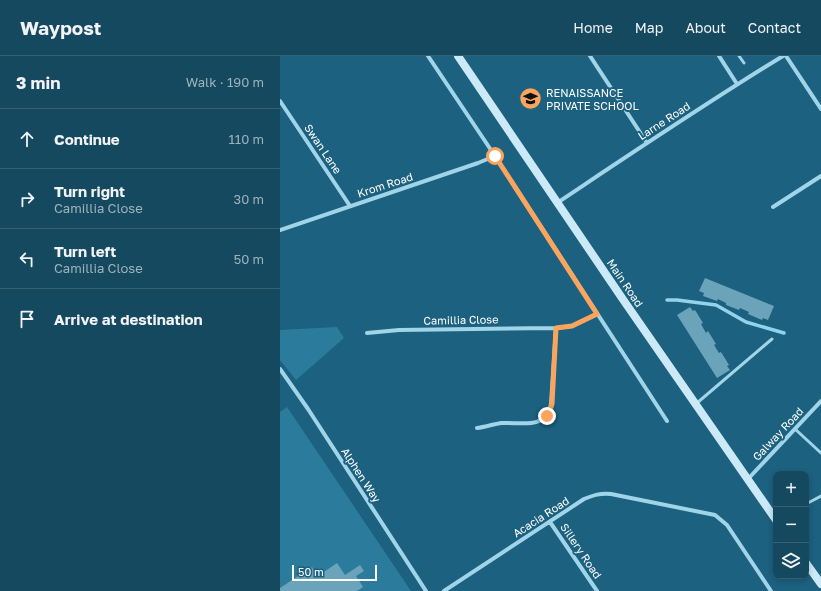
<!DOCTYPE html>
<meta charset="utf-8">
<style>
:root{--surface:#15495f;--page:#225368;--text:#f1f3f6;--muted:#9db2bd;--line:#346174}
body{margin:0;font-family:"Golos Text",sans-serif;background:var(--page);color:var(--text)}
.controls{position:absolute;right:12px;bottom:12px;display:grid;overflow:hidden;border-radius:8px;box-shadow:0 2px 6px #0003}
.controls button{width:36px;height:36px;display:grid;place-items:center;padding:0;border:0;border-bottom:1px solid var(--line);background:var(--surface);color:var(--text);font:20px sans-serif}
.scale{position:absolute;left:12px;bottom:10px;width:85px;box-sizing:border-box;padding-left:4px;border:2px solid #fff;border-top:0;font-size:11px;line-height:14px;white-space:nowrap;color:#fff;-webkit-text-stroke:3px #1c617f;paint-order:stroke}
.stop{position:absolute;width:12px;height:12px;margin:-9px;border:3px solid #faa45d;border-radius:50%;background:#fff}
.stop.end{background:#faa45d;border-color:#fff;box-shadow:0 1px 4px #0008}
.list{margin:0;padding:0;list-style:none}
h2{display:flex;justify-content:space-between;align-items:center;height:52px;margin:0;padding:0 16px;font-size:17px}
h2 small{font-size:13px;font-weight:400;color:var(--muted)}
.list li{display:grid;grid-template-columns:26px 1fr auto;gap:12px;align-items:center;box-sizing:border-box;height:60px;padding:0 16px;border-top:1px solid var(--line)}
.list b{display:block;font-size:15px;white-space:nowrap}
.list p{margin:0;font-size:13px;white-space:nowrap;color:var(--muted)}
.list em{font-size:13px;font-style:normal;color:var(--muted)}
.icon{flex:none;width:22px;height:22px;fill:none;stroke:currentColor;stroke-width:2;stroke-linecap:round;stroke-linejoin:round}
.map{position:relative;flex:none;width:541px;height:535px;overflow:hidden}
header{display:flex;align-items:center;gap:24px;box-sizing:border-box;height:56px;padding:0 20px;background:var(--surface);border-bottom:1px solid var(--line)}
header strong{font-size:19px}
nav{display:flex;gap:22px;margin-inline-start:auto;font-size:14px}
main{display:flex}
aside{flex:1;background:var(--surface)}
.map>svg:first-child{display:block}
.green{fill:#2b7c9c}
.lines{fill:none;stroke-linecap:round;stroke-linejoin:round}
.stream{stroke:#93d2eb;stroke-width:3.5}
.building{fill:#6ba3ba}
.lane{stroke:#a0d4e9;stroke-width:3}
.street{stroke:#a0d4e9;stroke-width:4}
.secondary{stroke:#cbe9f7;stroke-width:8}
.route{stroke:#faa45d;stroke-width:5}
.labels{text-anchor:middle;stroke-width:4;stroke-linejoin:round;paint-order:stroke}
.poi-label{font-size:11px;fill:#fff;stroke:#1c617f;text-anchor:start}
.street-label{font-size:11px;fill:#fff;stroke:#1c617f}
</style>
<header>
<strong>Waypost</strong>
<nav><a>Home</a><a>Map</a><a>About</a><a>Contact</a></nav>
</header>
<main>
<aside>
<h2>3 min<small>Walk · 190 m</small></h2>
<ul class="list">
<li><svg class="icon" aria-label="ahead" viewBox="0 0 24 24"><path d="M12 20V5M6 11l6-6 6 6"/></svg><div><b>Continue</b></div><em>110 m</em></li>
<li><svg class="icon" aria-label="right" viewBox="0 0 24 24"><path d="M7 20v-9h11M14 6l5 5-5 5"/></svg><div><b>Turn right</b><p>Camillia Close</p></div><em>30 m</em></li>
<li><svg class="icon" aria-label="left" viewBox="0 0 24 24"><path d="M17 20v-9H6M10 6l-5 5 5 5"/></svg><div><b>Turn left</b><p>Camillia Close</p></div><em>50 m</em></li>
<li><svg class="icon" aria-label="arrive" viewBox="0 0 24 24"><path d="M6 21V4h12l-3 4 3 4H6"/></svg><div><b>Arrive at destination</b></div></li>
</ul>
</aside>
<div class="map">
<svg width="541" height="535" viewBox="0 0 541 535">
<rect width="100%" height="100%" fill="#1c617f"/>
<path class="green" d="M 57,271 L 64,282 L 16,324 L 0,304 L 0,274 Z
M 7,351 L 131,535 L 0,535 L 0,356 Z"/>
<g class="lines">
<path class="stream" d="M 387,244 L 397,244 L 436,249 L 466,266 L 504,277"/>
</g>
<path class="building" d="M 425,222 L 494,250 L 488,264 L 483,262 L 482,264 L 468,258 L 469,256 L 460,252 L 459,254 L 446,249 L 446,247 L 438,243 L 437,245 L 423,240 L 424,237 L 419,235 Z
M 410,251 L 413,255 L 415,254 L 423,267 L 421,268 L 426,277 L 428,275 L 436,288 L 434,289 L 439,297 L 441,296 L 449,309 L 447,310 L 450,314 L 437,322 L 397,259 Z
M 57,507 L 65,519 L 80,509 L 84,515 L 76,520 L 83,531 L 77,535 L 0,535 L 0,532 L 32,511 L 38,520 Z"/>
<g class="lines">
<path class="lane" d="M 459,0 L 464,7
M 417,347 L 492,283
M 515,373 L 541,397
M 526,448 L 541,440"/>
<path class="street" d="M 148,0 L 215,100 L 387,365
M 310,0 L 367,87
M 439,0 L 457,28
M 506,0 L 541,53
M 0,45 L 70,150
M 277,147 C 352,97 426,47 503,0
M 493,151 L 541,120
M 0,174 L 198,107 L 215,100
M 87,277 L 119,274 L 276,272 L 292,270 L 317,258
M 0,313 L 28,353 L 146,535
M 197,372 C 205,371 214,368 222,367 C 242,366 266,374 271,348 L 276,272
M 468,423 L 541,345
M 270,466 L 317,535
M 164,535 L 304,443 C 314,439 320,437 331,438 L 435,459 L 447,469 L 491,535"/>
<path class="secondary" d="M 178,0 L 342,242 L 496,464
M 526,507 L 541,528"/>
</g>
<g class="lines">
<path class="route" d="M 215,100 L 317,258 L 292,270 L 276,272 L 272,348 L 270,354 L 267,360"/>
</g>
<defs>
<symbol id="school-disc" viewBox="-11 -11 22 22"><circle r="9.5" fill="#faa45d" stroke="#1c617f"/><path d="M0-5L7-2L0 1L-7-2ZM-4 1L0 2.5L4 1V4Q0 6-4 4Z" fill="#111"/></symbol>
</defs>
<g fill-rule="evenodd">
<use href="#school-disc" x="238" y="30" width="25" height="25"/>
</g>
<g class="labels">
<g class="poi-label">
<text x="266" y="41">RENAISSANCE<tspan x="266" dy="13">PRIVATE SCHOOL</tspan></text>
</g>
<g class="street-label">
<text transform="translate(384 65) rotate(-33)" y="4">Larne Road</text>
<text transform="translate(43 93) rotate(56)" y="4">Swan Lane</text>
<text transform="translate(105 129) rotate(-18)" y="4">Krom Road</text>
<text transform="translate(345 227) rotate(56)" y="4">Main Road</text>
<text transform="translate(181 264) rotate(-1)" y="4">Camillia Close</text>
<text transform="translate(498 378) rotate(-47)" y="4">Galway Road</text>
<text transform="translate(81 419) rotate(57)" y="4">Alphen Way</text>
<text transform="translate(261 461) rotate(-33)" y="4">Acacia Road</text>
<text transform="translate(301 495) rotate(56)" y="4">Sillery Road</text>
</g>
</g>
</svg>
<div class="controls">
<button>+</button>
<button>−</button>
<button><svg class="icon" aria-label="layers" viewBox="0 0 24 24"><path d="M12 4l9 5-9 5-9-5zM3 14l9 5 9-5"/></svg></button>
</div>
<div class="scale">50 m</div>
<div class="stop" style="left:215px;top:100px"></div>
<div class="stop end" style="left:267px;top:360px"></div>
</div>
</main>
